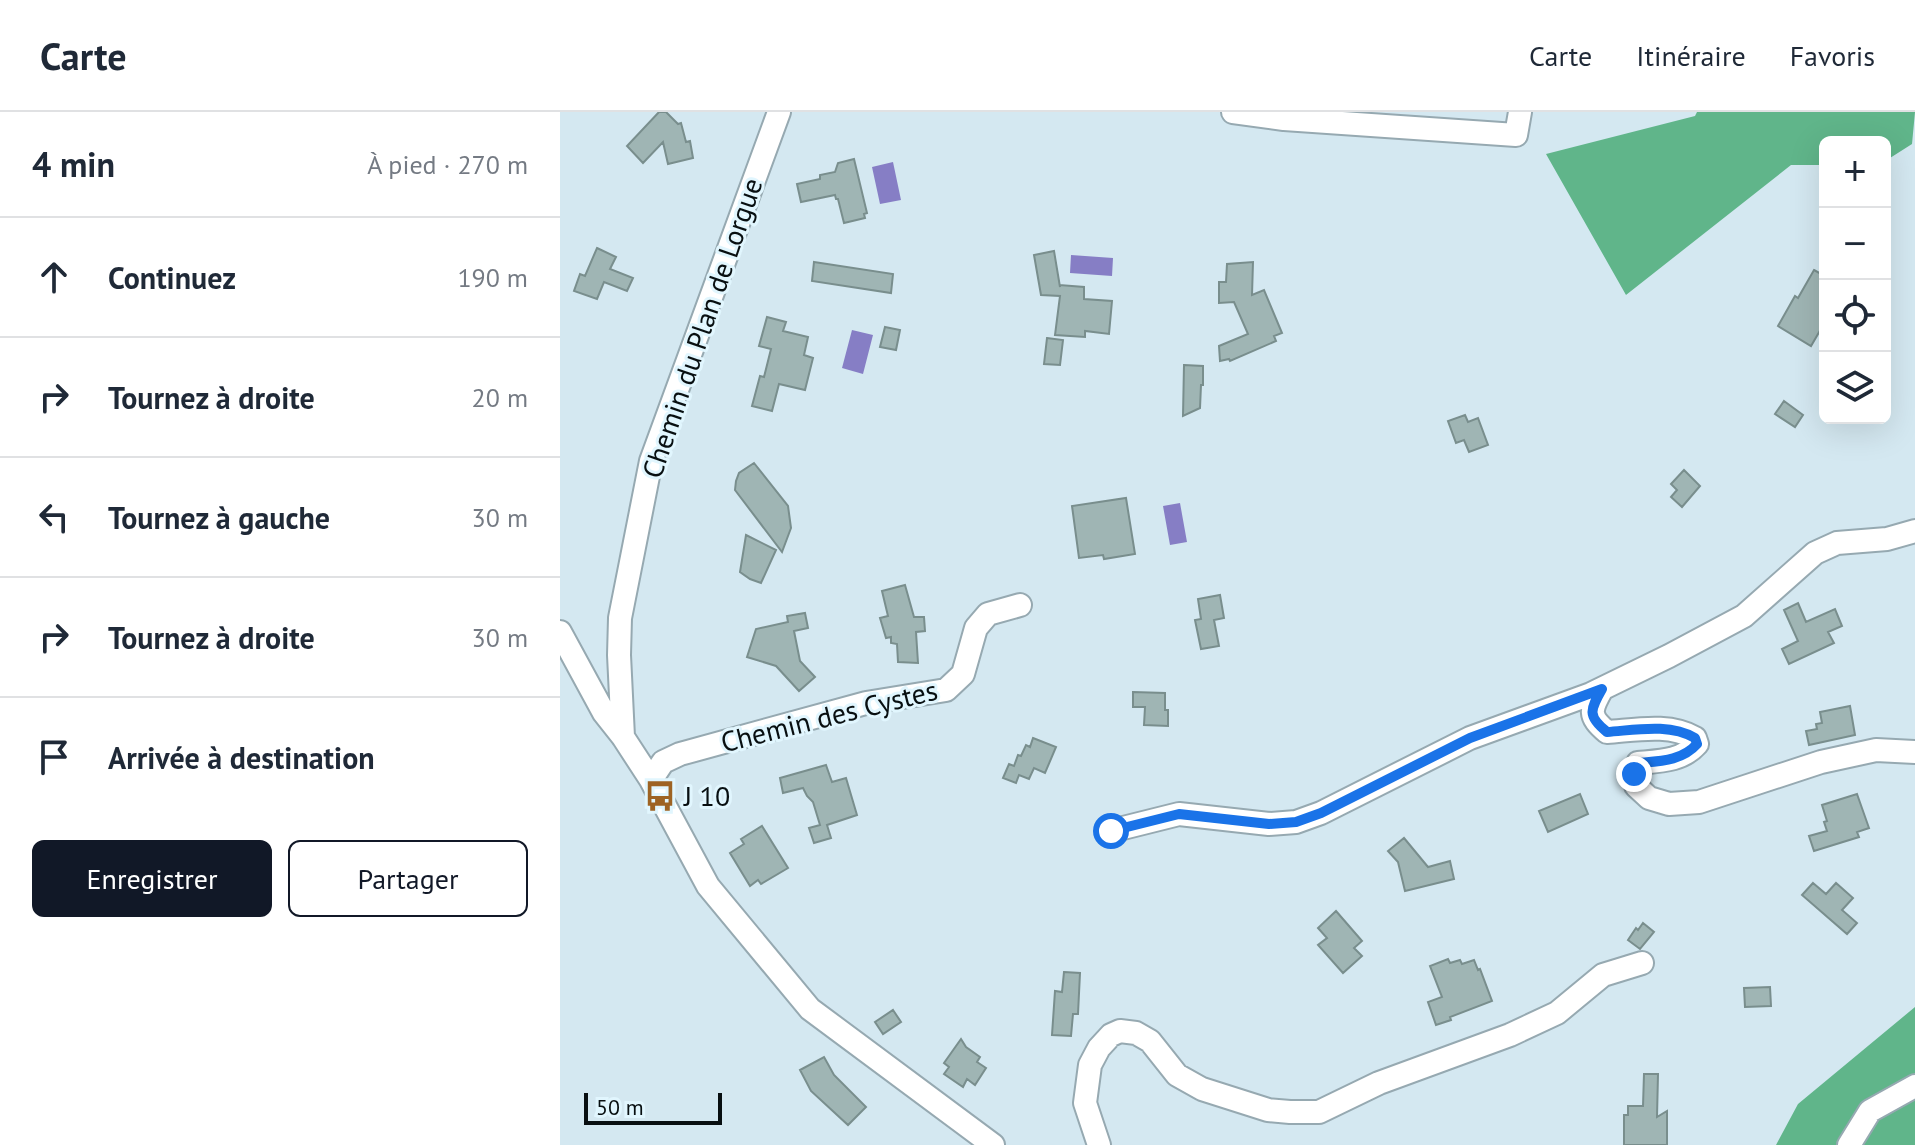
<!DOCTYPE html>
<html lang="fr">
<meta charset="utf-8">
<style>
:root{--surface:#fff;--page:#f2f2f3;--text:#1f2937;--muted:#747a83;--line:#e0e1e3;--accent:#111827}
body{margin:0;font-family:"PT Sans",sans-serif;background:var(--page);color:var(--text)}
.controls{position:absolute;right:24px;top:24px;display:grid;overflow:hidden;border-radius:12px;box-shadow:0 8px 32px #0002}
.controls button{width:72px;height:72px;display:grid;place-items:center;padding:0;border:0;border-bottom:2px solid var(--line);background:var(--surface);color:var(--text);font:40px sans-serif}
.scale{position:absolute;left:24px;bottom:20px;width:138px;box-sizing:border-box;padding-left:8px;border:4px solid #080f11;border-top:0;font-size:22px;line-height:28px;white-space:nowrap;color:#080f11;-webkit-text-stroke:6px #e1f6fe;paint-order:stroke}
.stop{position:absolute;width:24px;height:24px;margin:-18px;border:6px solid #1a73e8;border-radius:50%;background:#fff}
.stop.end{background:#1a73e8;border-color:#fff;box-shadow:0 2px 8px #0008}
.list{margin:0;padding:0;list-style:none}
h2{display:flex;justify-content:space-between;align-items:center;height:104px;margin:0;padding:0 32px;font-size:34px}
h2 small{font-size:26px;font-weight:400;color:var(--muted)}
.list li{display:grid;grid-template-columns:52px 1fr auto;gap:24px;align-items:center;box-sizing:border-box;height:120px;padding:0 32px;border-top:2px solid var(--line)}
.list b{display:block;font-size:30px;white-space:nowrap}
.list em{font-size:26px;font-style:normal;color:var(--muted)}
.actions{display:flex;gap:16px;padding:24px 32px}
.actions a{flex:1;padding:18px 0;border:2px solid var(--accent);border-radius:12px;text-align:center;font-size:28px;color:var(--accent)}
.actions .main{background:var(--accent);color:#fff}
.icon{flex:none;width:44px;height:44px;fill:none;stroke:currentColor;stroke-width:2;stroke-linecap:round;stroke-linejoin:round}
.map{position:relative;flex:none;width:1355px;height:1033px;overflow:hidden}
header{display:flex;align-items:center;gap:48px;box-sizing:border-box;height:112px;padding:0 40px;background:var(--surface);border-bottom:2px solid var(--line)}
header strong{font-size:38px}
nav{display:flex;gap:44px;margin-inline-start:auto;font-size:28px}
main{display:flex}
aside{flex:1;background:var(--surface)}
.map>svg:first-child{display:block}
.forest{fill:#60b58a}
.water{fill:#867ec5}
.building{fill:#9fb5b4;stroke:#798e8d;stroke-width:2}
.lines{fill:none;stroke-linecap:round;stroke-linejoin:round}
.minor-casing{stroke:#96a9b1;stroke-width:26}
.minor{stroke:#fff;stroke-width:22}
.route{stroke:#1a73e8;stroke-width:10}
.labels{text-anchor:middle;stroke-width:6;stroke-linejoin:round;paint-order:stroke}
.street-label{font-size:28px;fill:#080f11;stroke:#e1f6fe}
.poi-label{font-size:28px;fill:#080f11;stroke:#e1f6fe;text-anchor:start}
</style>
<header>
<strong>Carte</strong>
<nav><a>Carte</a><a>Itinéraire</a><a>Favoris</a></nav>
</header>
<main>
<aside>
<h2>4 min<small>À pied · 270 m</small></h2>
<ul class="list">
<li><svg class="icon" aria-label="ahead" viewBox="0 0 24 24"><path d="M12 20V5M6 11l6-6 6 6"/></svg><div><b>Continuez</b></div><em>190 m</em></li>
<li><svg class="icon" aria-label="right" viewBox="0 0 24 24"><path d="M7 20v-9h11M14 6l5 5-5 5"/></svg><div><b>Tournez à droite</b></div><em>20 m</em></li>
<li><svg class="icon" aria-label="left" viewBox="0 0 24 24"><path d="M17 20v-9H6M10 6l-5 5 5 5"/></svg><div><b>Tournez à gauche</b></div><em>30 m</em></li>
<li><svg class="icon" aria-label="right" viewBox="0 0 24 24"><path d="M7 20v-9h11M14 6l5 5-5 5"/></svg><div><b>Tournez à droite</b></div><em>30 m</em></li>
<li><svg class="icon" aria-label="arrive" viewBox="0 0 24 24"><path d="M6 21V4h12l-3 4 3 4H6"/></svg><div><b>Arrivée à destination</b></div></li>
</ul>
<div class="actions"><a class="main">Enregistrer</a><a>Partager</a></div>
</aside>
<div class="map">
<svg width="1355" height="1033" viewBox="0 0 1355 1033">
<rect width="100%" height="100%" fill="#d4e8f1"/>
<path class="forest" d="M 1137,0 L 1355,0 L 1352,32 L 1330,46 L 1325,47 L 1325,30 L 1265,30 L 1265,53 L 1231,53 L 1066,183 L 986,42 L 1135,4 Z
M 1355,895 L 1355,1033 L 1216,1033 L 1238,992 Z"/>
<path class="water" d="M 333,50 L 341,88 L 320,92 L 312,55 Z
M 511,143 L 553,146 L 552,164 L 510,161 Z
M 292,218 L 313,223 L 303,262 L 282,256 Z
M 620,391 L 627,430 L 610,433 L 603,394 Z"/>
<path class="building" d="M 99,0 L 106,0 L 118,12 L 121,11 L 126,30 L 130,29 L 133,46 L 108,52 L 103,30 L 83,51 L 67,34 Z
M 294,47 L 307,101 L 304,102 L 305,106 L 284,111 L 278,87 L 276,87 L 275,83 L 241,90 L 237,72 L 260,67 L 260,63 L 275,60 L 278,51 Z
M 37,136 L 56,145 L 50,157 L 73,166 L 67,179 L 44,170 L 37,187 L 14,179 L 20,162 L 25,164 Z
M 494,139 L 500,175 L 500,173 L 524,175 L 524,187 L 552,189 L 549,222 L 525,219 L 525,225 L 495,223 L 500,184 L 481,183 L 474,143 Z
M 254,150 L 333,162 L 331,181 L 252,169 Z
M 693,150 L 692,183 L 704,178 L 722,221 L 714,224 L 716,229 L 670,249 L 669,247 L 660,249 L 659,234 L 688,222 L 674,190 L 659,191 L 659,170 L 666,170 L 667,152 Z
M 1254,158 L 1265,164 L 1265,210 L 1251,234 L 1218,214 L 1235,184 L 1238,186 Z
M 207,205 L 226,210 L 223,219 L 248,225 L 244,243 L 253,246 L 245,278 L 219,272 L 212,299 L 192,294 L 200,264 L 204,265 L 211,237 L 199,234 Z
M 325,215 L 340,218 L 336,238 L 320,235 Z
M 487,226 L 503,228 L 500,253 L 484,252 Z
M 624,253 L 643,254 L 643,273 L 641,273 L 640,296 L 623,304 Z
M 1224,289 L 1243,303 L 1235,315 L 1215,302 Z
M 905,303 L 908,310 L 918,306 L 928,333 L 909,340 L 904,328 L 896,331 L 888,309 Z
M 194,351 L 228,394 L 231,416 L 222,440 L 175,378 L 176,369 L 179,361 Z
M 1124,358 L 1140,374 L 1122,395 L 1111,385 L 1117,378 L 1111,372 Z
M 566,386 L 575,442 L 544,447 L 543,443 L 519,446 L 512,394 Z
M 186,423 L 216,438 L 201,471 L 190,467 L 180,460 Z
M 345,473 L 354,505 L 364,505 L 365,519 L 356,520 L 358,551 L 338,550 L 337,532 L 331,531 L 331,525 L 326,526 L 320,506 L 328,504 L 322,479 Z
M 660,483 L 664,506 L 654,508 L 659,534 L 641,537 L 635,508 L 641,507 L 638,487 Z
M 1238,491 L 1246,510 L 1275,497 L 1282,514 L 1268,520 L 1274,531 L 1229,552 L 1222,537 L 1238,529 L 1224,498 Z
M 245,501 L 248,516 L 234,519 L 240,549 L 255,565 L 239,579 L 216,554 L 187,545 L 196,517 L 228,510 L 227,504 Z
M 573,580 L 605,581 L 605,598 L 608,598 L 608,614 L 584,613 L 585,595 L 573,595 Z
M 1290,594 L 1295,623 L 1249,633 L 1246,619 L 1257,617 L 1256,612 L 1262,611 L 1260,600 Z
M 473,626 L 496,635 L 485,661 L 474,656 L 469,667 L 459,663 L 456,671 L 443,666 L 449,652 L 454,654 L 458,643 L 461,644 L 466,633 L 470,635 Z
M 266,653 L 272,670 L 286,666 L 297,703 L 267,713 L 271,726 L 254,731 L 249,716 L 260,713 L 253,690 L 247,684 L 243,676 L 223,681 L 220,666 Z
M 1020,682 L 1028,702 L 988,720 L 979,699 Z
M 1297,682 L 1309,716 L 1297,720 L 1299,725 L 1254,739 L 1249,724 L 1267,719 L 1264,710 L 1267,709 L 1262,693 Z
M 202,714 L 228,756 L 201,772 L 198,768 L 190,774 L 170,741 L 184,732 L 181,727 Z
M 844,726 L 868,755 L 890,749 L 894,767 L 845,779 L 838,750 L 828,739 Z
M 1253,771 L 1266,782 L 1276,771 L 1293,786 L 1282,798 L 1297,811 L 1287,822 L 1242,783 Z
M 776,799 L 802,829 L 794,836 L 802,844 L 783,861 L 758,833 L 767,826 L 758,816 Z
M 1083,811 L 1094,820 L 1080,837 L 1068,828 L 1076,816 L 1078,818 Z
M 888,847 L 890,851 L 900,848 L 902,852 L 914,848 L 918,858 L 920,857 L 932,889 L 890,905 L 891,908 L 876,913 L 868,890 L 882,885 L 870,854 Z
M 504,860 L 520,861 L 518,902 L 513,902 L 511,924 L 492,923 L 495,879 L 502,880 Z
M 1210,875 L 1211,894 L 1185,895 L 1184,876 Z
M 333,898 L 341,910 L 323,922 L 315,910 Z
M 401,927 L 406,935 L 420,945 L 417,950 L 426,956 L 415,973 L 407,967 L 403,975 L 384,962 L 389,955 L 384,951 Z
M 264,945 L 274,963 L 306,995 L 288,1013 L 251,979 L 240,958 Z
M 1084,962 L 1098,962 L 1097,1005 L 1107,999 L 1107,1033 L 1064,1033 L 1064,1003 L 1068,1003 L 1068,994 L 1083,994 Z"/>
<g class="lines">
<defs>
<path id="minor" d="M 673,0 L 724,7 L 956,23 L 960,0
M 0,520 L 44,601 L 63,625 L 91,668 L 148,774 L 250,897 L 433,1033
M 1042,577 C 1030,598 1028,604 1047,620 C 1076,618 1109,611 1135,626 L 1137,632 C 1122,649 1100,649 1078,651 L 1074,662 L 1076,674 L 1089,686 L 1109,692 L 1139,690 L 1261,650 L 1316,638 L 1355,640
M 63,625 L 59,543 L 60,506 L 91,349 L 219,0
M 91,668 L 103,650 L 120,642 L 306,591 L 386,578 L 403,562 L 416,516 L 428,502 L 460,493
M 551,719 L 619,702 L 709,712 L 736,710 L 761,701 L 910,626 L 1031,582 L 1109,544 L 1184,504 L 1255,441 L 1277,431 L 1327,427 L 1355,419
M 539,1033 L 525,991 L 530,953 L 539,936 L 551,923 L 560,919 L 576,921 L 590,929 L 617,963 L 642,977 L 708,998 L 730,1000 L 759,1000 L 819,971 L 950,923 L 997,901 L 1043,863 L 1082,851
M 1289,1033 L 1310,999 L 1355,974"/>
</defs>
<use href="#minor" class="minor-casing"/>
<use href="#minor" class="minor"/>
</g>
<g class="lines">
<path class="route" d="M 551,719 L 619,702 L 709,712 L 736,710 L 761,701 L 910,626 L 1042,577 C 1030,598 1027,604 1047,620 C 1076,618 1109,611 1135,626 L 1137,632 C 1122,649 1100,649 1078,651 L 1074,662"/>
</g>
<defs>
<symbol id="bus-bare" viewBox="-9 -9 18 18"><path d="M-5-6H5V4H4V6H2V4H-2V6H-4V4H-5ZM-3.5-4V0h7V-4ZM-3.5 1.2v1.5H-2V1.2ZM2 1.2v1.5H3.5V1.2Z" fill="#9e6323" stroke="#e1f6fe" stroke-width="2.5" paint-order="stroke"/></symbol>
</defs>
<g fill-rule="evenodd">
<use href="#bus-bare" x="78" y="662" width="44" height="44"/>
</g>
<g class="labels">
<g class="street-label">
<text transform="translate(142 216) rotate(-71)" y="10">Chemin du Plan de Lorgue</text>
<text transform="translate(269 604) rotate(-14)" y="10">Chemin des Cystes</text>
</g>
<g class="poi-label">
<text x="124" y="694">J 10</text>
</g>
</g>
</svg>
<div class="controls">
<button>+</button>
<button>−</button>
<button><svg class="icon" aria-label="locate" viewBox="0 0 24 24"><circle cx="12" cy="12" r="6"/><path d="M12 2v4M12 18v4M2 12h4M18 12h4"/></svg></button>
<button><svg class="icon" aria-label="layers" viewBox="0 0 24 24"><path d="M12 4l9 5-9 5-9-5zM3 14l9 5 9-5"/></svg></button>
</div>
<div class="scale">50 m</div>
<div class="stop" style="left:551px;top:719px"></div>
<div class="stop end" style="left:1074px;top:662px"></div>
</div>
</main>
